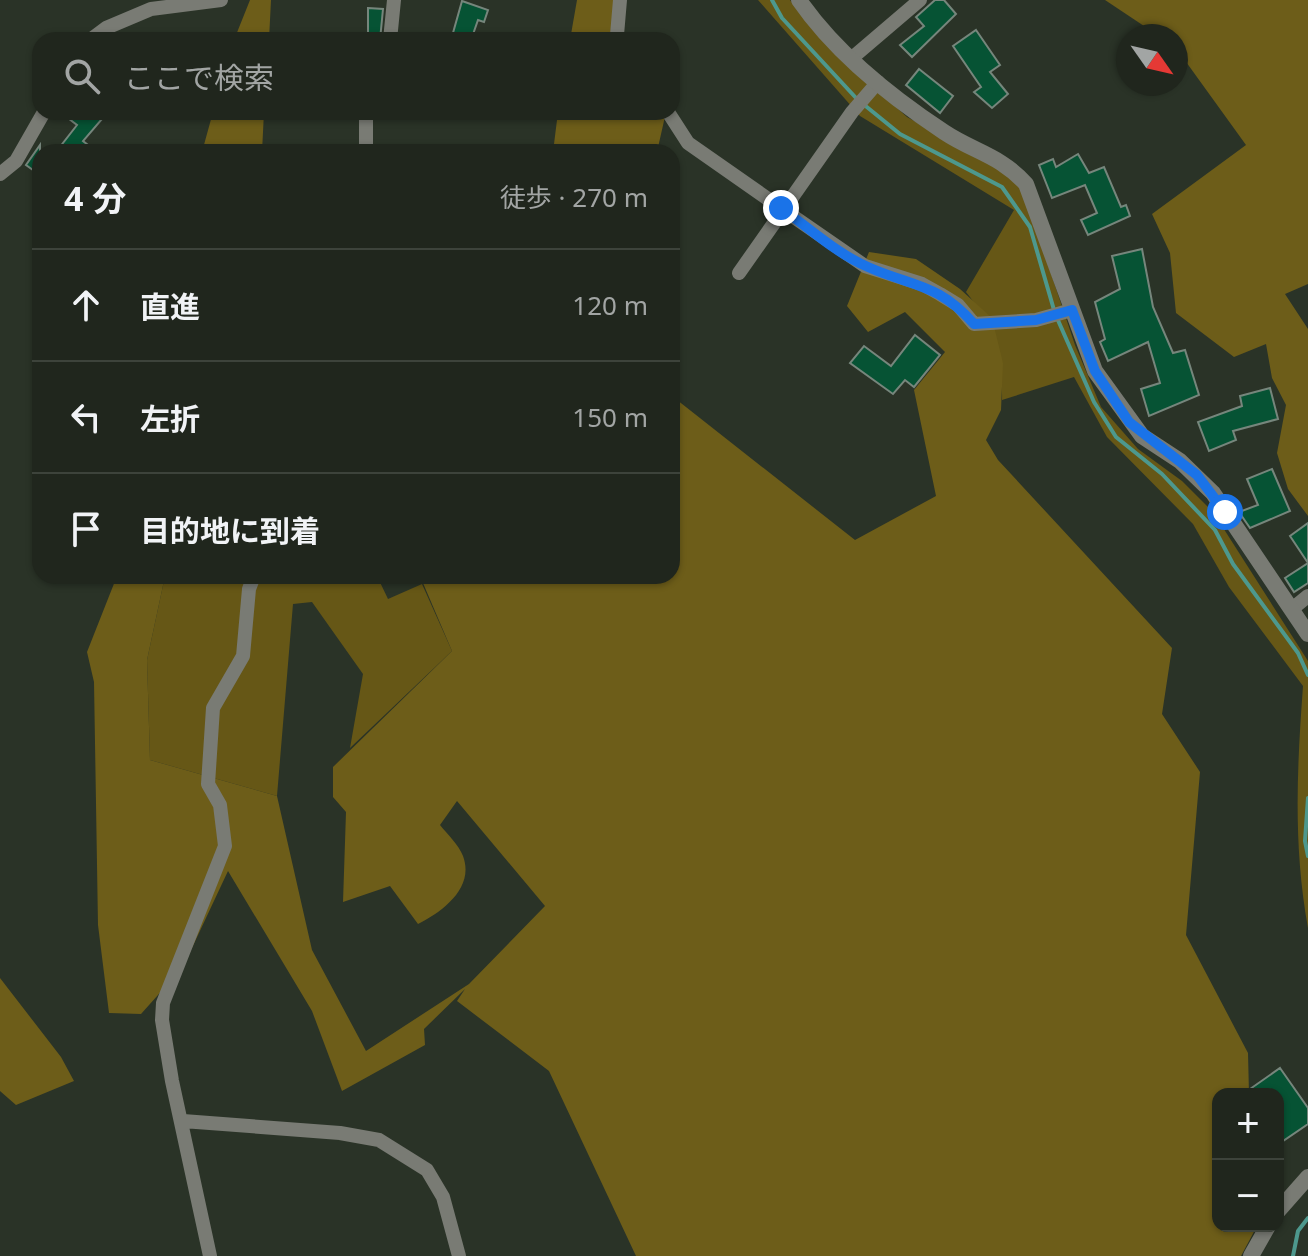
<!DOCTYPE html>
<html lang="ja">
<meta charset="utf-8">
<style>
:root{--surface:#20261d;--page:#282e26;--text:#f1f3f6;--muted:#a2a5a4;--line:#3d433b}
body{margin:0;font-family:"Noto Sans","Noto Sans JP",sans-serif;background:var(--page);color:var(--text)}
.controls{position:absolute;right:24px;bottom:24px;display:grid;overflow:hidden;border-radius:16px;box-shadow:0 2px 6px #0004}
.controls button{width:72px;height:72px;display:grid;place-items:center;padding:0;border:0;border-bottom:2px solid var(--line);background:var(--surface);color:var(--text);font:40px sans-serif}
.compass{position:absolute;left:1116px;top:24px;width:72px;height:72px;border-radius:50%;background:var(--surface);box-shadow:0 2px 6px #0004;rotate:124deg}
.stop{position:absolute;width:24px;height:24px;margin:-18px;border:6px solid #1a73e8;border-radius:50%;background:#fff}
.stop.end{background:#1a73e8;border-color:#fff;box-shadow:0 2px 8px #0008}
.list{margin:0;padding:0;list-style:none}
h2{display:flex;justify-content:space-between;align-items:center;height:104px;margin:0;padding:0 32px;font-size:34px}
h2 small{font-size:26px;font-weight:400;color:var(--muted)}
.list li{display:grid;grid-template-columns:52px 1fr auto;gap:24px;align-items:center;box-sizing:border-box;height:112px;padding:0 32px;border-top:2px solid var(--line)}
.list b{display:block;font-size:30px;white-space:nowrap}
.list em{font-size:26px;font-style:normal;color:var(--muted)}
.icon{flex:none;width:44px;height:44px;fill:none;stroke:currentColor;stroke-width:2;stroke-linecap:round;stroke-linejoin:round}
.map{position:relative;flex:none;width:1308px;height:1256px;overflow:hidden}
.search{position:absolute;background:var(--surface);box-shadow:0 2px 6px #0004;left:32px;top:32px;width:648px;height:88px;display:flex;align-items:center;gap:20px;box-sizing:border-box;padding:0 28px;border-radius:24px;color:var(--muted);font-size:30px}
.panel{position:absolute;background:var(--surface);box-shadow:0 2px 6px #0004;left:32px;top:144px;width:648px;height:440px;border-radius:24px}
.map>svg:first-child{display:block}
.green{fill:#665716}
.forest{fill:#6d5d19}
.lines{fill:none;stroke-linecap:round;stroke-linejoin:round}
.stream{stroke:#4d988d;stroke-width:4}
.building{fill:#065334;stroke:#76867c;stroke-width:2}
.minor{stroke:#797b74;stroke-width:14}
.tertiary{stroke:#797b74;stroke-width:16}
.route{stroke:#1a73e8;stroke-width:10}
</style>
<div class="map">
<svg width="1308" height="1256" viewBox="0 0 1308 1256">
<rect width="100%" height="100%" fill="#2a3327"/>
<path class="green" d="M 758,0 L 790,0 L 839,56 L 907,117 L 1009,173 L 1022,187 L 1075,345 L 1101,407 L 1138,449 L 1182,481 L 1213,512 L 1308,661 L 1308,928 C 1293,846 1297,768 1303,686 L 1229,587 L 1193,524 L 1107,437 L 1074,377 L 1002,400 C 1003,359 992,324 966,292 L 1014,210 L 860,116 Z
M 165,576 L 377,576 L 388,599 L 422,584 L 452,651 L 350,748 L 363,674 L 312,602 L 293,604 L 277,796 L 150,760 L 147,660 Z"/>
<path class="forest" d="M 250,0 L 271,0 L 269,40 L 234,40 Z
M 577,0 L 625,0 L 622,33 L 627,40 L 570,40 Z
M 1105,0 L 1308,0 L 1308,284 L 1285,294 L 1308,329 L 1308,516 L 1288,489 L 1277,453 L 1286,405 L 1272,378 L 1266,344 L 1234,357 L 1176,313 L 1170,253 L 1152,214 L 1246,145 L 1176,48 L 1176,36 L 1159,36 Z
M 213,112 L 264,112 L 262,152 L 202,152 Z
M 558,112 L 666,112 L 657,152 L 553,152 Z
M 869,252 L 916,259 L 960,289 L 992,318 L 1003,363 L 1001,410 L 986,440 L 998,460 L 1172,648 L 1162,714 L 1200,772 L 1186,935 L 1248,1053 L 1249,1094 L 1218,1094 L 1218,1226 L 1257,1226 L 1241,1256 L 636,1256 L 549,1071 L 457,1001 L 465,989 L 424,1029 L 425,1045 L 342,1091 L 312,1011 L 228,871 L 183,967 L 141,1014 L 109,1013 L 98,925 L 94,682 L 87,652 L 117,576 L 165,576 L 147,660 L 150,760 L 277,796 L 312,950 L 366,1051 L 469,984 L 545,906 L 457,801 L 440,825 C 447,834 459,845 463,856 C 475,888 442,912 418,924 L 390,886 L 343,902 L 346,812 L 333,797 L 333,767 L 452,651 L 420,576 L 672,576 L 672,396 L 855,540 L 936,496 L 914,390 L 945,352 L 905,312 L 868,332 L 847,306 Z
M 0,978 L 61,1057 L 74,1081 L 16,1105 L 0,1091 Z"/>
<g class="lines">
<path class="stream" d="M 772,0 L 782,18 L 857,99 L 900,134 L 1002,187 L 1030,227 L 1054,310
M 1057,318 L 1094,402 L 1116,437 L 1162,474 L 1215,530 L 1233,564 L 1298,653 L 1308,675
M 1308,798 L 1305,841 L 1308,856
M 1293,1256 L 1298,1231 L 1308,1218"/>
</g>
<path class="building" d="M 935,0 L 944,0 L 956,14 L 912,57 L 900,45 L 924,26 L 916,17 Z
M 462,1 L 488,10 L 484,22 L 478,20 L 471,40 L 451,40 Z
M 368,8 L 383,9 L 380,40 L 368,40 Z
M 976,30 L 1000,65 L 990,72 L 1008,94 L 992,108 L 974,92 L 981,87 L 953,46 Z
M 919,69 L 953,96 L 940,113 L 906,85 Z
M 60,112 L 108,112 L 83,141 L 97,152 L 56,152 L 77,125 Z
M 40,145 L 40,175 L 26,165 Z
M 1078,154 L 1089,173 L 1104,167 L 1121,207 L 1126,205 L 1130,216 L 1088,235 L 1081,220 L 1097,213 L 1085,185 L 1052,198 L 1039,165 L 1053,159 L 1056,167 Z
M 1142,249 L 1153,307 L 1173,353 L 1185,350 L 1199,395 L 1149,416 L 1141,389 L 1160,383 L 1148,342 L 1108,361 L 1100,342 L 1105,339 L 1095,302 L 1120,289 L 1112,256 Z
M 915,335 L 940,355 L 914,387 L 905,380 L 893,394 L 850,363 L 864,346 L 891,366 Z
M 1270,388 L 1278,419 L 1233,431 L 1236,440 L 1209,451 L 1198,422 L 1242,406 L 1240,396 Z
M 1272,469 L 1290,511 L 1250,528 L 1239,512 L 1258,505 L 1247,479 Z
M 1308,523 L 1308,583 L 1294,592 L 1285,578 L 1308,563 L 1290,536 Z
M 1280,1068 L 1308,1108 L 1308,1124 L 1283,1141 L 1278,1133 L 1278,1094 L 1243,1094 Z"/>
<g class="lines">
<path class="minor" d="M 620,0 L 617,35 L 620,40
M 90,40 L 106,28 L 151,9 L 221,0
M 390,40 L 394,0
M 852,58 L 920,0
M 668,112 L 688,143 L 781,208 L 865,266 L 922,284 L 940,294 L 958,305 L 974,324 L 1036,320 L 1072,310
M 366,152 L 366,112
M 0,174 L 16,161 L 44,112
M 739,273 L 852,112 L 878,82
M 1292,609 L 1308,596
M 183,1121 L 340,1133 L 379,1140 L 427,1170 L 443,1197 L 459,1256
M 210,1256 L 172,1081 L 162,1020 L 163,1003 L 225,846 L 220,805 L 208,784 L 213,708 L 243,656 L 249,589 L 254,576"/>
<path class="tertiary" d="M 799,0 C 835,52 891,97 944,132 C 974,152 1000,155 1026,184 L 1095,371 L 1142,436 L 1180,461 L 1213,493 L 1308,634
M 1278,1211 L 1308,1177
M 1251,1256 L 1268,1226"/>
</g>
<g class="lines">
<path class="route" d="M 781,208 C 808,227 837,254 868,267 C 913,287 938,283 974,324 L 1036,320 L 1072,310 L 1095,371 L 1129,422 L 1197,475 L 1225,512"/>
</g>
</svg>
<div class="controls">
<button>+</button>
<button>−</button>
</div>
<svg class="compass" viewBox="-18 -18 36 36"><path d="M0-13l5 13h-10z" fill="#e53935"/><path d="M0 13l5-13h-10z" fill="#a2a5a4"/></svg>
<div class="stop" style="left:1225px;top:512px"></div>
<div class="stop end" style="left:781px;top:208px"></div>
<div class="search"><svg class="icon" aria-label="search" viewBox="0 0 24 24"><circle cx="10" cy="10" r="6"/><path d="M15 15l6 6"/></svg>ここで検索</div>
<section class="panel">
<h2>4 分<small>徒歩 · 270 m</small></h2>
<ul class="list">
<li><svg class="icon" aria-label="ahead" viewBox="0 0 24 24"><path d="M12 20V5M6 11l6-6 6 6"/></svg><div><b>直進</b></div><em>120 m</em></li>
<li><svg class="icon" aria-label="left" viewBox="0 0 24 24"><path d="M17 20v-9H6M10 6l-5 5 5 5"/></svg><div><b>左折</b></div><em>150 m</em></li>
<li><svg class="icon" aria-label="arrive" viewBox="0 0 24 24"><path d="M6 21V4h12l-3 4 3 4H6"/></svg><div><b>目的地に到着</b></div></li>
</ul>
</section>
</div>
